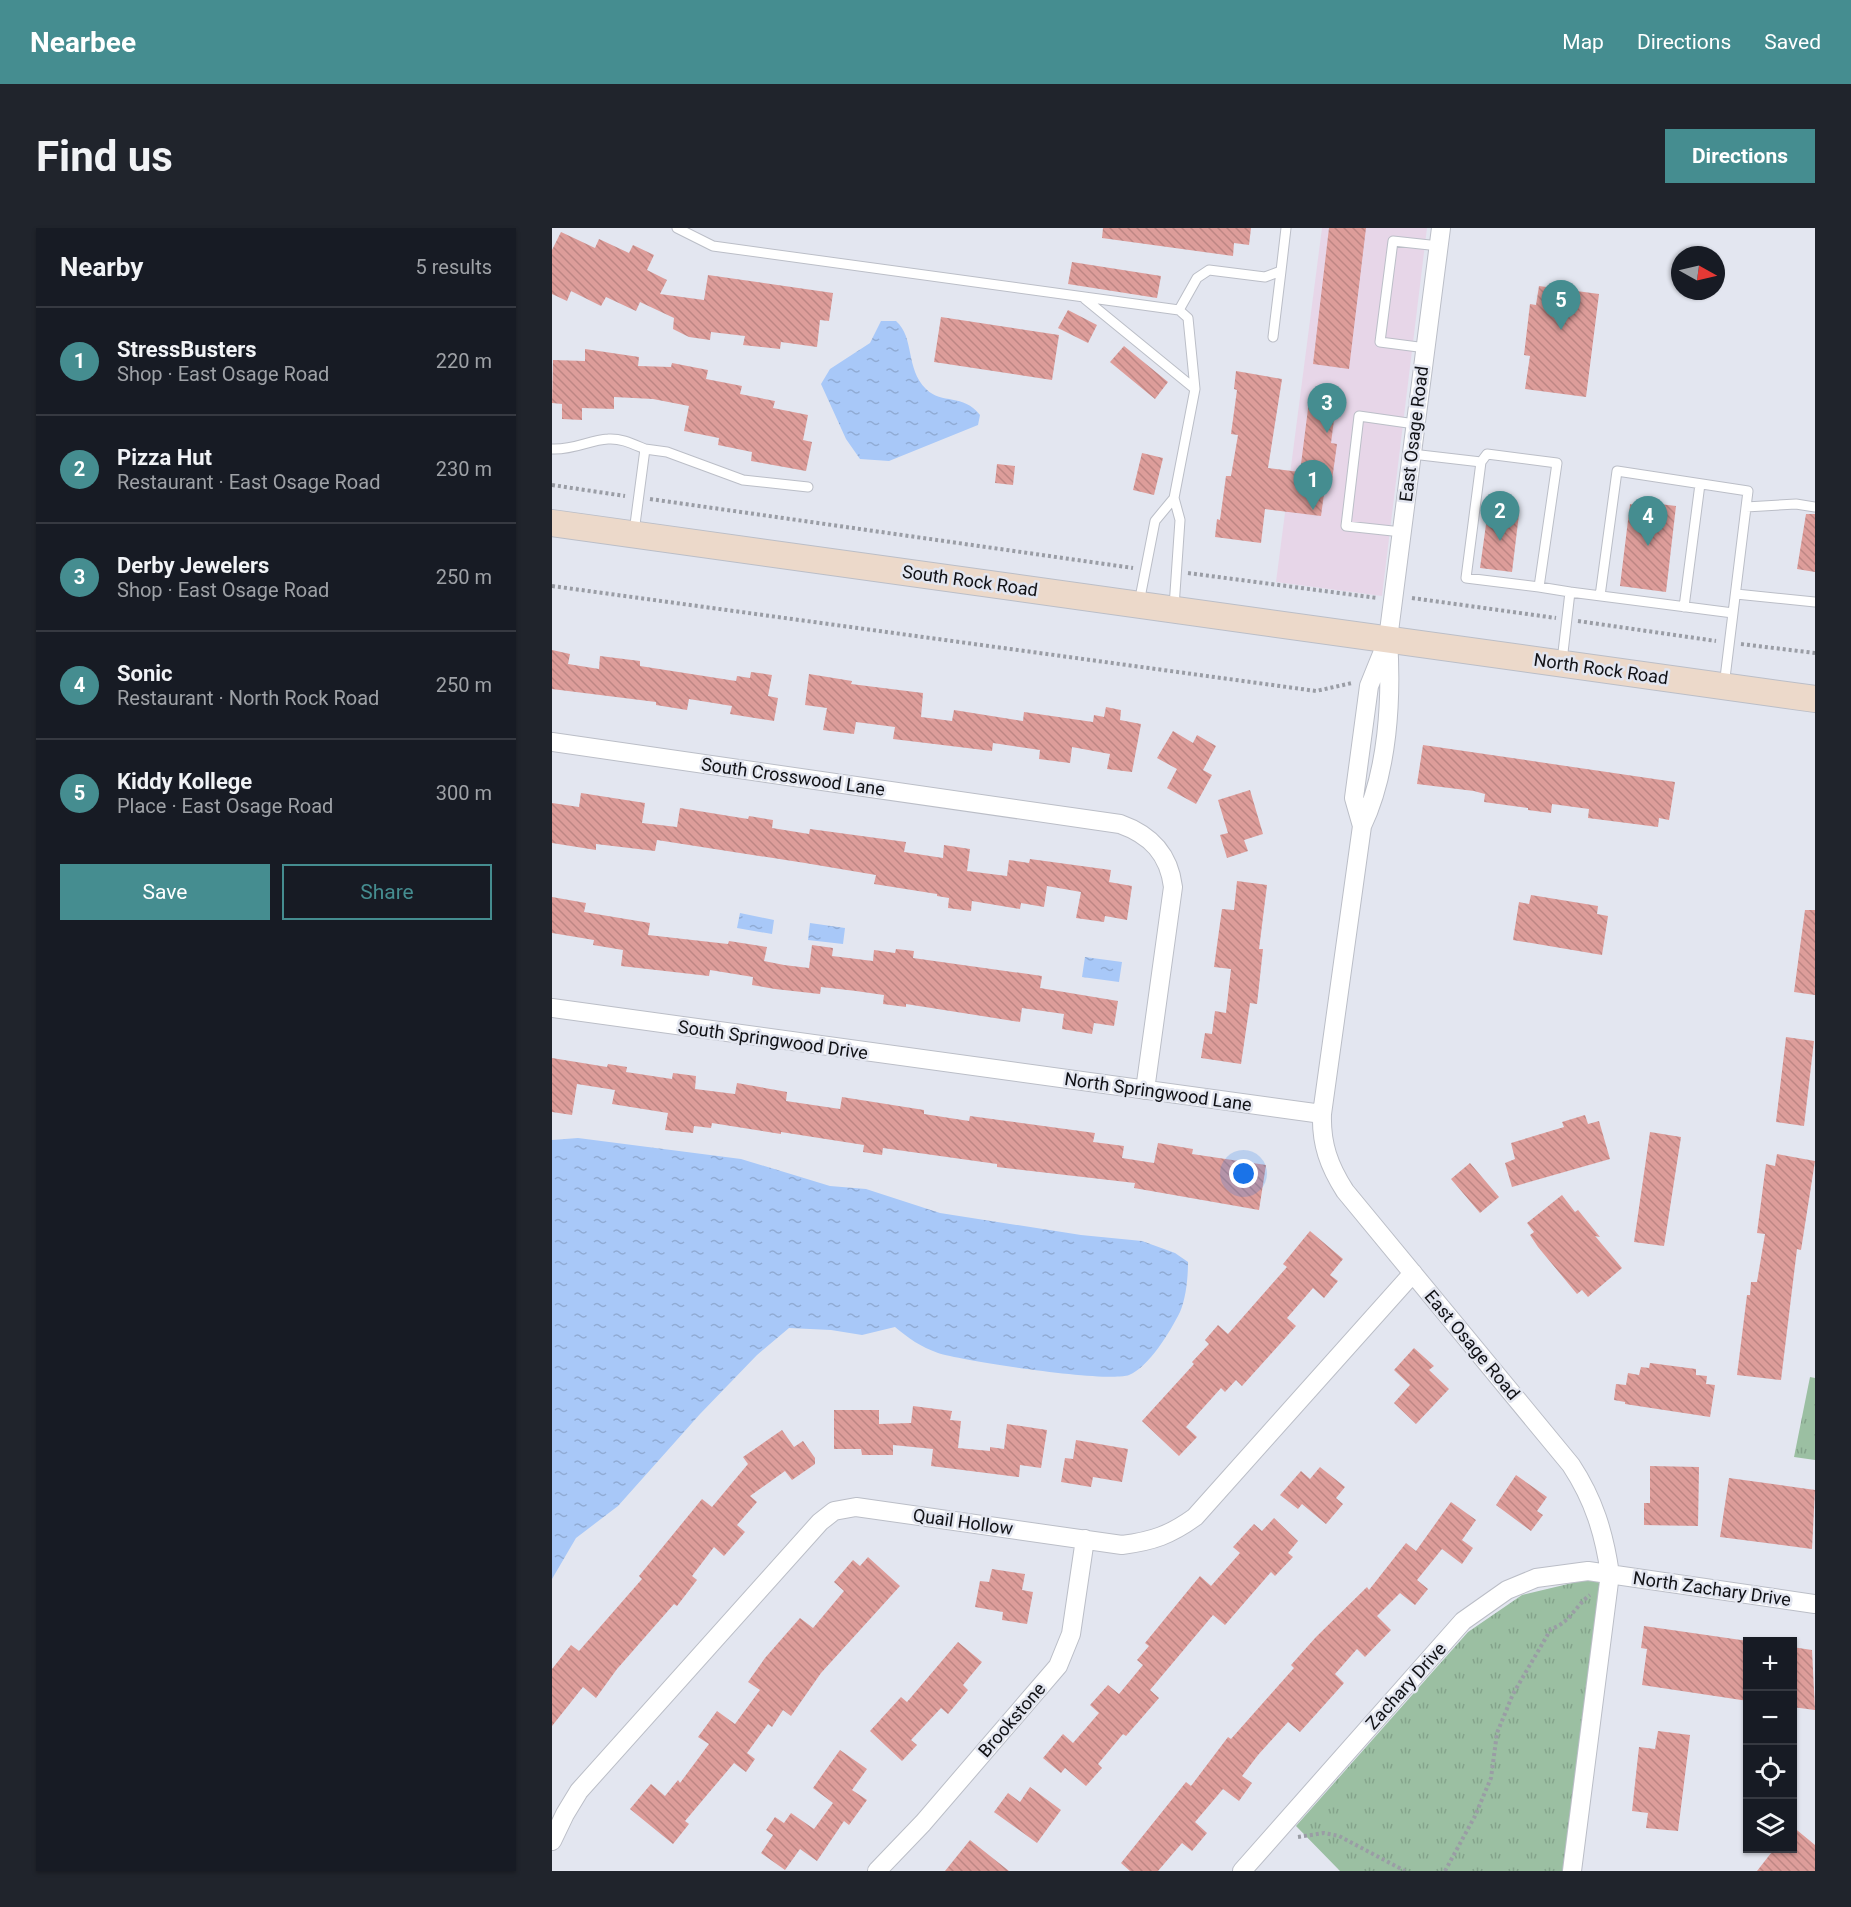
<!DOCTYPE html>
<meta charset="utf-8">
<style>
:root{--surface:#171b24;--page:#20242c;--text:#f1f3f6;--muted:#9ea1a6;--line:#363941;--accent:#458d90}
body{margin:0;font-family:Roboto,sans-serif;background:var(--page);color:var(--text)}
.controls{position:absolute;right:18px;bottom:18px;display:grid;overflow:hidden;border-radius:0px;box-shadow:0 2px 4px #0004}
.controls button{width:54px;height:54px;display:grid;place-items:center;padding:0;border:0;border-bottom:2px solid var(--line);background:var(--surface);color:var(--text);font:30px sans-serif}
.compass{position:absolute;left:1119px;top:18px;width:54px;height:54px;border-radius:50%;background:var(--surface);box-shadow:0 2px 4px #0004;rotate:98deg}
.you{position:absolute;left:692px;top:946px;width:21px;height:21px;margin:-15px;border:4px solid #fff;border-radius:50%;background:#1a73e8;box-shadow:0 0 0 9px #1a73e833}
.badge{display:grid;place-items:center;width:39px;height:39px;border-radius:50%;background:var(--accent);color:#fff;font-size:20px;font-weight:700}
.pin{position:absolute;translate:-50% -50px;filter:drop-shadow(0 2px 3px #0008)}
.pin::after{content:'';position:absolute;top:32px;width:21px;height:18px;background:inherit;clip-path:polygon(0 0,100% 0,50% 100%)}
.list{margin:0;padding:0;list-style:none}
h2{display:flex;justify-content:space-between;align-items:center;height:78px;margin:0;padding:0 24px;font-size:26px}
h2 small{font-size:20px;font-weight:400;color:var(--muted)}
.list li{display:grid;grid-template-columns:39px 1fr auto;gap:18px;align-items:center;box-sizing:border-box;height:108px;padding:0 24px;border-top:2px solid var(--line)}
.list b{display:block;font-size:22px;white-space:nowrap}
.list p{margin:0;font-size:20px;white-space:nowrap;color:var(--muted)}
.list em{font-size:20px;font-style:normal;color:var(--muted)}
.actions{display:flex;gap:12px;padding:18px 24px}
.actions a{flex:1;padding:14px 0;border:2px solid var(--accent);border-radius:0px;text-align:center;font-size:21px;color:var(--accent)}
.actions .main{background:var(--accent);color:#fff}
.icon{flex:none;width:33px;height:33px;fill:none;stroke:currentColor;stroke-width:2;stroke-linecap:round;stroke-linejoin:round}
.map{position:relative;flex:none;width:1263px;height:1643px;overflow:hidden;border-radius:0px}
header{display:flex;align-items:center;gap:36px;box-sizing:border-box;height:84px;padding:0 30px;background:var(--accent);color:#fff}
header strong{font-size:28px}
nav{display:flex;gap:33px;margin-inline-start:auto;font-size:21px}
.intro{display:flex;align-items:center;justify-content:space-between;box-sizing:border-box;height:144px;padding:0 36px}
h1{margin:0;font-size:42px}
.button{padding:15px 27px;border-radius:0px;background:var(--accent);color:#fff;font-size:21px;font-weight:700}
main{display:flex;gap:36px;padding:0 36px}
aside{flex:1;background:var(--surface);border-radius:0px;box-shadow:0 2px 4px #0004}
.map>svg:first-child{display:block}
.commercial{fill:#e7d6e8}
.grass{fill:url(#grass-tufts)}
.water{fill:url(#water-ripples)}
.building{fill:url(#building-back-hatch)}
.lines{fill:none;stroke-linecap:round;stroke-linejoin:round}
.service-casing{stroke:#bbbec7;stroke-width:11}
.minor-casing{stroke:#bbbec7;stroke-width:20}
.secondary-casing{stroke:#bbbec7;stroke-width:28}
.path{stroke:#9a9da5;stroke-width:4;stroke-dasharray:3 3;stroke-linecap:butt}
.service{stroke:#fff;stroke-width:9}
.minor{stroke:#fff;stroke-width:18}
.secondary{stroke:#ecd9ca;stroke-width:26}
.labels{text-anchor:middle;stroke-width:5;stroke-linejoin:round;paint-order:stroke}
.street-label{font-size:18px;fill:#111216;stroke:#e3e6f0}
</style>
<header>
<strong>Nearbee</strong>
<nav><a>Map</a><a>Directions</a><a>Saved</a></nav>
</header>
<div class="intro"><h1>Find us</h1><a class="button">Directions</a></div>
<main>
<aside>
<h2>Nearby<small>5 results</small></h2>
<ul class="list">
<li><span class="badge">1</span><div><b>StressBusters</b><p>Shop · East Osage Road</p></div><em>220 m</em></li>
<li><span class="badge">2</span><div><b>Pizza Hut</b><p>Restaurant · East Osage Road</p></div><em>230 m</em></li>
<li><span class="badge">3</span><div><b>Derby Jewelers</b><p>Shop · East Osage Road</p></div><em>250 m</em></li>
<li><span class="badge">4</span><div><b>Sonic</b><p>Restaurant · North Rock Road</p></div><em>250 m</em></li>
<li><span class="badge">5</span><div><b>Kiddy Kollege</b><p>Place · East Osage Road</p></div><em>300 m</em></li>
</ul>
<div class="actions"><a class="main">Save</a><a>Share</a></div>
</aside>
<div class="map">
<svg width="1263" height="1643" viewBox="0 0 1263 1643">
<defs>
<pattern id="grass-tufts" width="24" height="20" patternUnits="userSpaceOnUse" patternTransform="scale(1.5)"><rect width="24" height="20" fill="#9bbfa2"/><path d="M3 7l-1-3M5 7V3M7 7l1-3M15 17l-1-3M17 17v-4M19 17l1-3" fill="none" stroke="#84a38b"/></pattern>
<pattern id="water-ripples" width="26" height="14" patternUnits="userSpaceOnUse" patternTransform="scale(1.5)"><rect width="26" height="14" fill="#a8c8f8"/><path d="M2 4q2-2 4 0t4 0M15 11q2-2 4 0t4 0" fill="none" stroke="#90abd4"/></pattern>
<pattern id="building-back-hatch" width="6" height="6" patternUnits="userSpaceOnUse" patternTransform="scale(1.5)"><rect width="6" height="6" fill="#dd9d9a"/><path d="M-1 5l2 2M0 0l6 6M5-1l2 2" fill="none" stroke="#bd8684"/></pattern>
</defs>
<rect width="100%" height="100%" fill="#e3e6f0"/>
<path class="commercial" d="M 770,0 L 875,0 L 830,368 L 724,354 Z"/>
<path class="grass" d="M 1258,1149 L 1263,1150 L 1263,1232 L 1242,1229 Z
M 1058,1346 L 1020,1643 L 788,1643 L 744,1598 L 916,1404 L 970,1367 Z"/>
<path class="water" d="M 329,93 L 344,93 C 363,110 353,140 374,161 C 390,177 411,165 428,187 L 426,197 L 337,233 L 308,231 L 294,211 L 269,156 L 278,141 L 318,115 Z
M 188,685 L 222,692 L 220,706 L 185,700 Z
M 258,695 L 293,700 L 291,716 L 256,712 Z
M 533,729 L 570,734 L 567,754 L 530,749 Z
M 26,910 L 189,931 L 278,958 L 314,961 L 388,985 L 529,1007 L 590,1013 L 623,1025 L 636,1034 C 636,1050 634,1070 628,1084 C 618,1104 597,1139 577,1147 C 556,1155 411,1133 386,1125 C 369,1119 356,1110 343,1099 L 310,1107 L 279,1102 L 237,1100 L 205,1127 L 148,1186 L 66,1278 L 24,1310 L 0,1351 L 0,912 Z"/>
<path class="building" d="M 551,0 L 699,0 L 697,17 L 682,15 L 681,28 L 550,10 Z
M 777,0 L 814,0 L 797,141 L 761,136 Z
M 9,4 L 43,20 L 47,11 L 77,25 L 81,17 L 102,27 L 95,42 L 115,52 L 108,66 L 152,72 L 156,47 L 281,65 L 277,93 L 268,92 L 265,119 L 229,114 L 228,121 L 191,117 L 193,108 L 159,104 L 158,112 L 137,109 L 121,101 L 122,90 L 88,74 L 84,83 L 54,69 L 49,78 L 19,63 L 15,73 L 0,66 L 0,22 Z
M 520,34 L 609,48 L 605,70 L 516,56 Z
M 987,58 L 1047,66 L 1034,169 L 973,161 L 978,128 L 972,127 L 978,76 L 984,77 Z
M 516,82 L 545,97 L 536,115 L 506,100 Z
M 389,89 L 507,107 L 500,152 L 382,134 Z
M 572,118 L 616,154 L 603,171 L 558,134 Z
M 33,121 L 87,129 L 86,138 L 119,139 L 120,135 L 156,142 L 154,151 L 190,158 L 188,166 L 223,173 L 221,180 L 256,187 L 251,212 L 260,214 L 254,243 L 199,233 L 200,224 L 166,217 L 167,210 L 132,203 L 137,178 L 101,171 L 62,169 L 62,181 L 30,180 L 30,192 L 10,191 L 10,176 L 0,175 L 1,132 L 33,133 Z
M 684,143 L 730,151 L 716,240 L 748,244 L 757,173 L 784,176 L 779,215 L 785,216 L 780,252 L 774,251 L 769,288 L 713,281 L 709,315 L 663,309 L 665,291 L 668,292 L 674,248 L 679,248 L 686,207 L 679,206 L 685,162 L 682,161 Z
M 590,225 L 611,230 L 602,267 L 581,262 Z
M 445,236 L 463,238 L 461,257 L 443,255 Z
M 1091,274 L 1124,278 L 1114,364 L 1068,358 L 1078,276 L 1091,278 Z
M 936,282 L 967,286 L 960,344 L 928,340 Z
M 1254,286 L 1263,286 L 1263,344 L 1245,341 Z
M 0,422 L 18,426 L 16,436 L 47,441 L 48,428 L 88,433 L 88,438 L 184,453 L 185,448 L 198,450 L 199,444 L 220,447 L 216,468 L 226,470 L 222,493 L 178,486 L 180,478 L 137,471 L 135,482 L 104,477 L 104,474 L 0,461 Z
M 257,446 L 300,453 L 299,456 L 371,465 L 369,489 L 400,493 L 402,482 L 471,493 L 472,484 L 541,494 L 542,487 L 552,489 L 554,479 L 569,482 L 568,492 L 589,496 L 580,544 L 555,541 L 558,526 L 520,519 L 518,535 L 487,531 L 488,522 L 441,515 L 440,523 L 341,511 L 343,499 L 304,494 L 302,506 L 271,502 L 275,480 L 253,477 Z
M 621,503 L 641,515 L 645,507 L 664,518 L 651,542 L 660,547 L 644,576 L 615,560 L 625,541 L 605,530 Z
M 871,517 L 1123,554 L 1117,592 L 1107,590 L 1106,599 L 1036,590 L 1037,581 L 1000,576 L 999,585 L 976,582 L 976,580 L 932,574 L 933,566 L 922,563 L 865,556 Z
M 698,562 L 711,606 L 692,612 L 696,623 L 675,630 L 668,607 L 676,605 L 666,572 Z
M 29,565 L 93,575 L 90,595 L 125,599 L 128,580 L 196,591 L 197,588 L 221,592 L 220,600 L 257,606 L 258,601 L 354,614 L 352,624 L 391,630 L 392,617 L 418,621 L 415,643 L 455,648 L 457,632 L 477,635 L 478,631 L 559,642 L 557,654 L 580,658 L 575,692 L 553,688 L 552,694 L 524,690 L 529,664 L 495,658 L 492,679 L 469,675 L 468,681 L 420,673 L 419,683 L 396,680 L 397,670 L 385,668 L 385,666 L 322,656 L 324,647 L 253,635 L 105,612 L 103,623 L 44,616 L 44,622 L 0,615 L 0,575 L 27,579 Z
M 685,653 L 715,657 L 707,721 L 711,721 L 705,776 L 698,775 L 689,836 L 649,830 L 653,805 L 660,806 L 663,783 L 674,785 L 679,741 L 662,739 L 670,681 L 682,682 Z
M 979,667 L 1046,678 L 1045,686 L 1056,688 L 1050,727 L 961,712 L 967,674 L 977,676 Z
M 0,669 L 34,675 L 32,684 L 98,695 L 96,707 L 176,716 L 177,713 L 215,719 L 212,733 L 232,737 L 257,740 L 260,717 L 281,720 L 280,728 L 321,733 L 322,722 L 343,725 L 344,721 L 362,723 L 361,730 L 490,748 L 488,760 L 566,773 L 562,798 L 542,795 L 540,806 L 510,801 L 512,786 L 470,780 L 468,794 L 354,776 L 354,779 L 331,776 L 332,767 L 304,763 L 269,759 L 268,766 L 223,761 L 200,757 L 201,749 L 158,742 L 157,748 L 69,738 L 71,722 L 41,717 L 42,712 L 0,705 Z
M 1253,682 L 1263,682 L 1263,767 L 1242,764 Z
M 1234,809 L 1262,813 L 1252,898 L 1224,894 Z
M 0,830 L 55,839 L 56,836 L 75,839 L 74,844 L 120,851 L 121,845 L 144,848 L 143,861 L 183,866 L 185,855 L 235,864 L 234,873 L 288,881 L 290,869 L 372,882 L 372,886 L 417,893 L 418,888 L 543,905 L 541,914 L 572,918 L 570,930 L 602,935 L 606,915 L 641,921 L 640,926 L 714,937 L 707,982 L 582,960 L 583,955 L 445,939 L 445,936 L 331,920 L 330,927 L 311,924 L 312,917 L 229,904 L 229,906 L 160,895 L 159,900 L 142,898 L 141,905 L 113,902 L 116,885 L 60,876 L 63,862 L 25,856 L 20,887 L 0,884 Z
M 1033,887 L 1036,896 L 1047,893 L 1058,931 L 960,959 L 953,935 L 963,931 L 959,915 L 1012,899 L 1010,894 Z
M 1098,904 L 1129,909 L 1112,1018 L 1082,1014 Z
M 1225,926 L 1263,933 L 1249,1022 L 1245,1021 L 1229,1152 L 1185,1147 L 1195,1067 L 1198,1067 L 1199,1054 L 1205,1054 L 1213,1006 L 1205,1005 L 1214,936 L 1223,938 Z
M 918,935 L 947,969 L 928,985 L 899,951 Z
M 1010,967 L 1023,984 L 1026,982 L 1048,1009 L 1043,1008 L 1070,1040 L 1036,1069 L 1030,1062 L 1025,1066 L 986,1019 L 978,1007 L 982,1004 L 975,995 Z
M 758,1003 L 791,1031 L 778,1047 L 786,1053 L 772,1070 L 761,1060 L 735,1090 L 744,1098 L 690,1158 L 684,1152 L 673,1164 L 669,1160 L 634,1199 L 645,1209 L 627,1228 L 590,1193 L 642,1136 L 640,1134 L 657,1116 L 653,1112 L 666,1097 L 676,1106 L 735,1039 L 731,1036 Z
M 862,1120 L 882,1138 L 877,1142 L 897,1161 L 864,1196 L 842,1175 L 858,1157 L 842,1142 Z
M 1098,1135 L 1144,1141 L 1144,1147 L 1155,1148 L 1154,1156 L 1163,1157 L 1158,1189 L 1073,1176 L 1073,1174 L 1062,1172 L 1064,1156 L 1074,1157 L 1076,1145 L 1087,1147 L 1089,1139 L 1097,1140 Z
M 361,1178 L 400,1183 L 398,1192 L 409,1193 L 406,1220 L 438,1223 L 438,1219 L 452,1221 L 455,1196 L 495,1202 L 489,1240 L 468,1237 L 467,1249 L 379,1238 L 381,1221 L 341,1217 L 341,1227 L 310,1227 L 309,1221 L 282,1221 L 282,1182 L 327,1182 L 327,1196 L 359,1195 Z
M 230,1202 L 242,1219 L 251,1213 L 263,1230 L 263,1236 L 240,1252 L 233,1243 L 198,1268 L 205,1274 L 185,1297 L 193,1304 L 172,1328 L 162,1319 L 140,1348 L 145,1352 L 125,1378 L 122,1376 L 65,1441 L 44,1470 L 31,1459 L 0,1498 L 0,1441 L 19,1417 L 27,1423 L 90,1351 L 87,1348 L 150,1271 L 160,1279 L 196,1236 L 191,1229 Z
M 524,1212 L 576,1221 L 570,1254 L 541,1249 L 539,1259 L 509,1254 L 513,1230 L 521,1231 Z
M 1098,1238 L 1147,1239 L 1146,1298 L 1092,1297 L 1092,1275 L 1098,1275 Z
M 768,1239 L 793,1259 L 784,1270 L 791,1276 L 774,1296 L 750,1276 L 746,1281 L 728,1267 L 749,1243 L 758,1251 Z
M 964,1247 L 995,1269 L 985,1283 L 991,1287 L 979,1303 L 944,1277 Z
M 1177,1250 L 1263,1262 L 1260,1321 L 1168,1309 Z
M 899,1274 L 924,1292 L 910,1312 L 921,1320 L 910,1336 L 890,1321 L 865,1352 L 876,1361 L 863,1377 L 848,1365 L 825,1388 L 839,1402 L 813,1429 L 805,1421 L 783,1446 L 792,1455 L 748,1504 L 736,1494 L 706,1527 L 690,1548 L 700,1555 L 687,1573 L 671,1561 L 643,1594 L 655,1605 L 640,1623 L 630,1615 L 606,1643 L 578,1643 L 569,1635 L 634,1554 L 639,1558 L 676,1509 L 679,1511 L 742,1440 L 739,1437 L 764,1409 L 815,1359 L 817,1362 L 854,1315 L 864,1323 Z
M 722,1290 L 746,1313 L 736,1325 L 741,1329 L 723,1348 L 719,1344 L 673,1397 L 661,1387 L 598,1462 L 607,1470 L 574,1508 L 571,1506 L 546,1536 L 550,1540 L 534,1558 L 513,1540 L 509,1545 L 491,1530 L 511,1506 L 521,1515 L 547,1485 L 538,1477 L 556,1457 L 567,1466 L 591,1437 L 585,1432 L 597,1418 L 593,1415 L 648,1348 L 659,1358 L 688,1325 L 681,1319 L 702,1296 L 710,1303 Z
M 316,1329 L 348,1358 L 269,1445 L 239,1488 L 231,1482 L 220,1499 L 216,1496 L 195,1525 L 203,1531 L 194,1544 L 182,1535 L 133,1593 L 137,1596 L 121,1616 L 78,1581 L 99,1556 L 113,1568 L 126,1552 L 128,1555 L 157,1516 L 146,1509 L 165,1483 L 183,1496 L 208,1462 L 196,1454 L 213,1430 L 248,1390 L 261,1400 L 292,1363 L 282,1354 L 301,1332 L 308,1338 Z
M 440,1341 L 473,1346 L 470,1362 L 481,1364 L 475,1396 L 450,1392 L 451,1384 L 423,1379 L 428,1353 L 437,1354 Z
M 1092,1398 L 1196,1413 L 1196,1473 L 1090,1457 L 1095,1421 L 1089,1420 Z
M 406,1414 L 430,1434 L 411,1457 L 416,1462 L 396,1486 L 389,1480 L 359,1512 L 365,1517 L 350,1533 L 318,1503 L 349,1469 L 355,1474 Z
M 1240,1419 L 1260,1422 L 1263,1482 L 1240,1479 Z
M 1106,1503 L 1138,1507 L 1126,1603 L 1094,1600 L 1096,1585 L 1080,1583 L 1087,1519 L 1103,1521 Z
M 288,1522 L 315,1541 L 300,1562 L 315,1572 L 297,1597 L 292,1593 L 265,1633 L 248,1621 L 233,1642 L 209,1625 L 221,1607 L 214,1602 L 223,1589 L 232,1595 L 239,1585 L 262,1601 L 281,1575 L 261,1560 Z
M 478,1559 L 509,1582 L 485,1615 L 442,1584 L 456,1565 L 468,1574 Z
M 1240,1598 L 1263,1617 L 1263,1643 L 1205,1643 L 1223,1620 L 1240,1620 Z
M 418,1612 L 457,1643 L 393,1643 Z"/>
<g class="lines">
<defs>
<path id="service" d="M 125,0 L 161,18 L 627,82 L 636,90 L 643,161 L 622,270
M 533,71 L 643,161
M 627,82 L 645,50 L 657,42 L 713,49 L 729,43 L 734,0
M 721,109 L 729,43
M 874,120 L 828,114 L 841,13 L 887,18
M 0,221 C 23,222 37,212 56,211 C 69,210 81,216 93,221
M 860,226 L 929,234 L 935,226 L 1005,235 L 987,359 L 1018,364 L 1010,433
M 929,234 L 914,350 L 987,359
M 1194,279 L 1244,276 L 1263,279
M 82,304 L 93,221 L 115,224 L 191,252 L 256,259
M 850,304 L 794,298 L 807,188 L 863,196
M 1018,364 L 1181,385 L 1172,458
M 1184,366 L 1263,374
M 1048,368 L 1065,243 L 1196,263 L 1181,385
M 587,375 L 603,293 L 622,270 L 628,292 L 622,379
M 1132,379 L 1148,256"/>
<path id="minor" d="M 889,0 L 836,411 C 840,471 836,544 810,598 L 770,886 C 769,916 777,938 793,963 L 1019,1237 C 1042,1272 1052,1305 1058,1346 L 1020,1643
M 0,514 L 568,596 C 599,607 617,626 621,659 L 593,862
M 810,598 L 802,570 L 817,458 L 834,416
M 0,780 L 770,886
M 0,1613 L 13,1586 L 27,1563 L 268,1294 L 282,1283 L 304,1279 L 570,1317 C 601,1313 618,1307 643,1289 L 861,1045
M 325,1643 L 371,1595 L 506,1438 L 519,1406 L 533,1311
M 690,1643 L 911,1393 L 955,1362 L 984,1350 L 1036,1343 L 1263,1376"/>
<path id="secondary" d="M 0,295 L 1263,471"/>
</defs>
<use href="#service" class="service-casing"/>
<use href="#minor" class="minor-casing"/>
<use href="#secondary" class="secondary-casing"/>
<path class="path" d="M 0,257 L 73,268
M 98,271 L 581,340
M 636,345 L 825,370
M 0,358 L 764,463 L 800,455
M 860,370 L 1004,390
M 1026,393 L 1164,413
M 1189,416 L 1263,425
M 746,1609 L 772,1605 L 787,1608 L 853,1643
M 893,1643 L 923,1588 L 939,1550 L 945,1505 L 961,1466 L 999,1401 C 1018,1395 1023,1378 1038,1367"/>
<use href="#service" class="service"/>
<use href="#minor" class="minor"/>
<use href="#secondary" class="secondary"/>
</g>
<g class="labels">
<g class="street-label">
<text transform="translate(862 206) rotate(-83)" y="6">East Osage Road</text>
<text transform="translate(418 353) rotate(8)" y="6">South Rock Road</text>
<text transform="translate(1049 441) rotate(8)" y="6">North Rock Road</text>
<text transform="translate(241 549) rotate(8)" y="6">South Crosswood Lane</text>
<text transform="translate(221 812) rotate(8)" y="6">South Springwood Drive</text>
<text transform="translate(606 864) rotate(8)" y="6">North Springwood Lane</text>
<text transform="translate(920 1117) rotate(50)" y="6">East Osage Road</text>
<text transform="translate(411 1294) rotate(8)" y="6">Quail Hollow</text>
<text transform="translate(1160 1361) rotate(8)" y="6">North Zachary Drive</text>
<text transform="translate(854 1458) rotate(-48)" y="6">Zachary Drive</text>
<text transform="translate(460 1492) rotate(-49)" y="6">Brookstone</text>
</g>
</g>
</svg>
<div class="controls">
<button>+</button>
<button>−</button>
<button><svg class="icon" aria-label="locate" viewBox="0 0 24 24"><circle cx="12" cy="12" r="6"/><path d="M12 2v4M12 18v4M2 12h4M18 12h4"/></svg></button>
<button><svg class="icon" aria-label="layers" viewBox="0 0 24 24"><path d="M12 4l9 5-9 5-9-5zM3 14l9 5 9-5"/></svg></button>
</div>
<svg class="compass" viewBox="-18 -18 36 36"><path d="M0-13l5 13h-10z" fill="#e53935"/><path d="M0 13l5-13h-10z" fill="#9ea1a6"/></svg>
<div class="you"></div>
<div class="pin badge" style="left:761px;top:282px">1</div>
<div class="pin badge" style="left:948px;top:313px">2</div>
<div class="pin badge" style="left:775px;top:205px">3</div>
<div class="pin badge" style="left:1096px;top:318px">4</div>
<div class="pin badge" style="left:1009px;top:102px">5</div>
</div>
</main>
